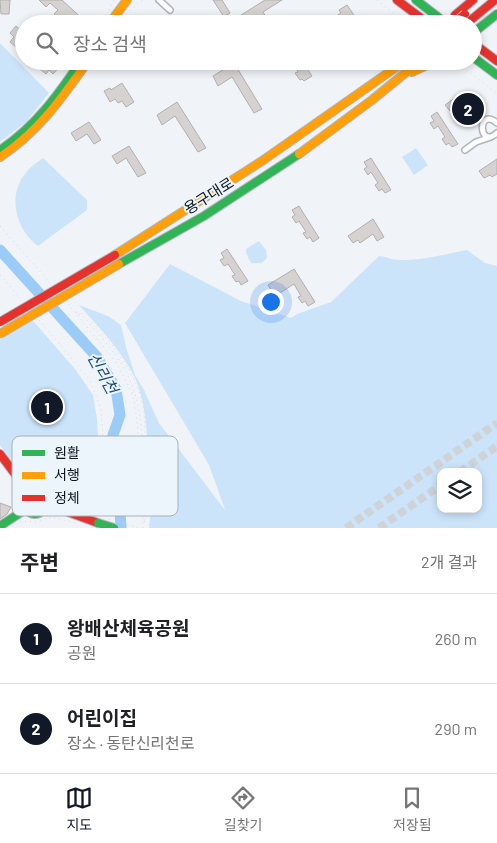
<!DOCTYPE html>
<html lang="ko">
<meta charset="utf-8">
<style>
:root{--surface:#fff;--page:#f6f6f6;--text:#202124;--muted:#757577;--line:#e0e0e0;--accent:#111827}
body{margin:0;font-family:Barlow,"Noto Sans KR",sans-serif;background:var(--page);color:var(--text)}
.controls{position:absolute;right:15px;bottom:15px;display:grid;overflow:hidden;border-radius:10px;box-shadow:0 2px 8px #0003}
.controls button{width:45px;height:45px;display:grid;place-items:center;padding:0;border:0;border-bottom:1px solid var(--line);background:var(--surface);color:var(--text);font:25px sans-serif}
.you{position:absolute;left:270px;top:301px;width:18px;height:18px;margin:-12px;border:4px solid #fff;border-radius:50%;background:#1a73e8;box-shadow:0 0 0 8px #1a73e833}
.badge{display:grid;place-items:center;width:32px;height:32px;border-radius:50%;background:var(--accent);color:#fff;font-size:16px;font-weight:700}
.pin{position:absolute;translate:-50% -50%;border:2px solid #fff;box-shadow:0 1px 5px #0006}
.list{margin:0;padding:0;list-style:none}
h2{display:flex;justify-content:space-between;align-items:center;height:65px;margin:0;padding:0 20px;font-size:21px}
h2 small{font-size:16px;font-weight:400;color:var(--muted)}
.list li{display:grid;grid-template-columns:32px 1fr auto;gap:15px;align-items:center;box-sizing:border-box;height:90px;padding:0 20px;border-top:1px solid var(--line)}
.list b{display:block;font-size:19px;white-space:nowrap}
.list p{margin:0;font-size:16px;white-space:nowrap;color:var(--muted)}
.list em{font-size:16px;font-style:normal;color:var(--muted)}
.icon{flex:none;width:28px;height:28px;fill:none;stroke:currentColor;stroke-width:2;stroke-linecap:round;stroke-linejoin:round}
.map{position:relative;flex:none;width:497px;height:528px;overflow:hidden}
.search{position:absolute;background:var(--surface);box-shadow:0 2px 8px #0003;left:15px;right:15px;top:15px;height:55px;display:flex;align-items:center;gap:12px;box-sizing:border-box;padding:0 18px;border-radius:28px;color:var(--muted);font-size:19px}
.sheet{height:245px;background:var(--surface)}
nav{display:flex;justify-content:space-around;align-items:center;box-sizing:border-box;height:70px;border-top:1px solid var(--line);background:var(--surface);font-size:14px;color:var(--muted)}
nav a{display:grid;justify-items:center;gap:2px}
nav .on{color:var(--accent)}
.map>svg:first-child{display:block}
.green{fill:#cce4fa;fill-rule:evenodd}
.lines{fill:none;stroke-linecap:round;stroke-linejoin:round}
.river{stroke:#9bcbf7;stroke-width:11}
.building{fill:#d6d2d2;stroke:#b2afaf}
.secondary-tunnel{stroke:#ced3d7;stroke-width:8;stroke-dasharray:8 4;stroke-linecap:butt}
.street-casing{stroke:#b1b6bc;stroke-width:8}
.fast-casing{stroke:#b1b6bc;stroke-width:10}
.slow-casing{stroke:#b1b6bc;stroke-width:10}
.jam-casing{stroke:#b1b6bc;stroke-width:10}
.path{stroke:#d8dadb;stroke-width:1;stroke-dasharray:1 4;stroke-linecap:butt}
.street{stroke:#fdfdfe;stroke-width:5}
.fast{stroke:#30b455;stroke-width:8}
.slow{stroke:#ff9f0a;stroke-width:8}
.jam{stroke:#e5322d;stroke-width:8}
.fast-bridge-casing{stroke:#b1b6bc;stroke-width:10;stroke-linecap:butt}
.slow-bridge-casing{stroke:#b1b6bc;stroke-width:10;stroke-linecap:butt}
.jam-bridge-casing{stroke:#b1b6bc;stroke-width:10;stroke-linecap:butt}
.path-bridge{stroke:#d8dadb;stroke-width:1;stroke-dasharray:1 4;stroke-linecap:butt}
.fast-bridge{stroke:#30b455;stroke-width:8}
.slow-bridge{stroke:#ff9f0a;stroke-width:8}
.jam-bridge{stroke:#e5322d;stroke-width:8}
.labels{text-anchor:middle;stroke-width:4;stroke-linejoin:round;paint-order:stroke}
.street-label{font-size:15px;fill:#0e151b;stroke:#ecf4fc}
.water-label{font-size:16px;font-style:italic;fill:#17486f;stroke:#ecf4fc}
.key{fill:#ecf4fc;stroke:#a9b1b8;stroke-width:1}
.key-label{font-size:14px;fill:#0e151b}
</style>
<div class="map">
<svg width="497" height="528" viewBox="0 0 497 528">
<rect width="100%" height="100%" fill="#f0f4f8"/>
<path class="green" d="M 0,43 L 49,93 L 26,122 L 0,142 Z
M 416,148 L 428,165 L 414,175 L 402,157 Z
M 43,158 L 87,200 L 87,210 L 38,246 C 16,230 7,196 25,174 C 30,167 36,163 43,158 Z
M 259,241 L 266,250 L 267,258 L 262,263 L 251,263 L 246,253 L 246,249 Z
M 467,250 L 485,263 L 497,266 L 497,528 L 149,528 C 152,502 150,478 148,452 C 146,423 145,392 129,367 C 115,344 96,324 79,305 L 108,316 L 121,325 L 126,347 L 135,375 L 144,390 L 159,423 L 225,510 L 209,465 L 125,323 L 170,264 L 241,301 L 291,318 L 297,314 L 331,302 L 379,256 C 386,256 391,260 398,260 C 421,261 445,254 467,250 ZM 441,472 L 478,472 L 478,509 L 441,509 Z
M 28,315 L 75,369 L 93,395 L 97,419 L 103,514 L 46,497 L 32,487 L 0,445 L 0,333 Z"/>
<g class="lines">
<path class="river" d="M 0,250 L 97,357 L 116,389 L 120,415 L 113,435 L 119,493 L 121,528"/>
</g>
<path class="building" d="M 0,0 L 10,0 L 9,14 L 1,14 Z
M 39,0 L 62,0 L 88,24 L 74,24 L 64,15 L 60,19 L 54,14 L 58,10 L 50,3 L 46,7 Z
M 213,0 L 222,0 L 230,13 L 224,17 Z
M 265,0 L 282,0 L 263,12 L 269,22 L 260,24 L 258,21 L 252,24 L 250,20 L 243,24 L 238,17 Z
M 347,5 L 360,24 L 331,24 L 329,21 L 341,13 L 339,10 Z
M 16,26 L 24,33 L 24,47 L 20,43 L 16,47 L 10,42 L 14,37 L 10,33 Z
M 40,61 L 54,61 L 60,66 L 53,74 L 49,70 L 46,74 L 40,69 L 44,64 Z
M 291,61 L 302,61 L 312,76 L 304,81 L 302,79 L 300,80 L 295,73 L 298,72 Z
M 234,63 L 262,109 L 254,113 L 232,77 L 218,86 L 213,76 Z
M 122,83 L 134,102 L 126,107 L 122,101 L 118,103 L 115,99 L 110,102 L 104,91 L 110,88 L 111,90 Z
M 459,95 L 481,112 L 474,121 L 455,107 L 450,111 L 445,105 Z
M 177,102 L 206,148 L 198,152 L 175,116 L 162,125 L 157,115 Z
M 437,112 L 458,144 L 452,147 L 449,143 L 446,145 L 442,139 L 445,137 L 438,126 L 434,129 L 430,123 L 434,121 L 431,116 Z
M 89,122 L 101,140 L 94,144 L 87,134 L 76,141 L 71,133 Z
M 129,146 L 146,173 L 138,177 L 126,158 L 117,164 L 112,156 Z
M 371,158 L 391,190 L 385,193 L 382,189 L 379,191 L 375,185 L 378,183 L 371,172 L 368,175 L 364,169 L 367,167 L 364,162 Z
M 497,159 L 497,174 L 492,177 L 490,175 L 484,178 L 479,171 Z
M 299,206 L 319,238 L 313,242 L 310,237 L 307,239 L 303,233 L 306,232 L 299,221 L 296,223 L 292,217 L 295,215 L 292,210 Z
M 373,219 L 384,237 L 377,241 L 373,234 L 360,243 L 358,240 L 353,243 L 348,236 Z
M 227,249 L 248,281 L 241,285 L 239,281 L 236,282 L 232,276 L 235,275 L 228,264 L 224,266 L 220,260 L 224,258 L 221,253 Z
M 294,269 L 315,302 L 308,306 L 305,301 L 302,303 L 298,297 L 301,296 L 294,284 L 280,293 L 278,290 L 273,293 L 268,285 Z
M 0,503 L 11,507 L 7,514 L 0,519 Z"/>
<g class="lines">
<path class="secondary-tunnel" d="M 460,472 L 497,446
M 346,528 L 497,423
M 379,528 L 441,485"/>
<defs>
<path id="street" d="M 159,0 L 170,10
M 497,123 C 477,106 478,150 497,133
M 465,150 L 476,142 L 491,137"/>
<path id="fast" d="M 416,0 L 447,24
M 473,33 L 497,14
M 473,57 L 497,75
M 0,150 C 35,127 58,95 81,61
M 119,264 L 204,216 L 299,154
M24 503a11 11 0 1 1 22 0a11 11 0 1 1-22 0Z
M 0,526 L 26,509"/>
<path id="slow" d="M 109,24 L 127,0
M 412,72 L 436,61
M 299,154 L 372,100 L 420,61
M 0,157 C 39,131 61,99 88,61
M 115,255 L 262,161 L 405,61"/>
<path id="jam" d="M 397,0 L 429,24
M 455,15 L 473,0
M 466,24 L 495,0
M 473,43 L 497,61
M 0,454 L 30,494
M 46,504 L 98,523"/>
</defs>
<use href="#street" class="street-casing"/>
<use href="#fast" class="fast-casing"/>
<use href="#slow" class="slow-casing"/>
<use href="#jam" class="jam-casing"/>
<path class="path" d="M 377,0 L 407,24
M 433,4 L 446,14
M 123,18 L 138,3 L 144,0
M 104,19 L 114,0
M 455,61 L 497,94
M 0,226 L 51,284
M 0,275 L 22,300
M 68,304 L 115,361 L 132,392 L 137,419 L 143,528
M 76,312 L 86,315 L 112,345 L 129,369 L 139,390 L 144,411 L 149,501 L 144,525
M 79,314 L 84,317 C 99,335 115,351 126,372 C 141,400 142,430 143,461 C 145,482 146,502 144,522
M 39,320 L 88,378 L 93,387 L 101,409 L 109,520
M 20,521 L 34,522 L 53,517 L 75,523"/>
<use href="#street" class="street"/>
<use href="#fast" class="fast"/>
<use href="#slow" class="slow"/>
<use href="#jam" class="jam"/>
<defs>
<path id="fast-bridge" d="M 98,523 L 114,528"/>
<path id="slow-bridge" d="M 0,334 L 119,264"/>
<path id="jam-bridge" d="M 453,24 L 465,14
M 0,322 L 115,255"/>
</defs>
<use href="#fast-bridge" class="fast-bridge-casing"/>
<use href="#slow-bridge" class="slow-bridge-casing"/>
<use href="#jam-bridge" class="jam-bridge-casing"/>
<path class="path-bridge" d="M 118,521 L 138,528"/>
<use href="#fast-bridge" class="fast-bridge"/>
<use href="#slow-bridge" class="slow-bridge"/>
<use href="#jam-bridge" class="jam-bridge"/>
</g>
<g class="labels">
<g class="street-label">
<text transform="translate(209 196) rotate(-32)" y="5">용구대로</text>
</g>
<g class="water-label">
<text transform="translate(103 373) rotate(61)" y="6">신리천</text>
</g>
</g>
<rect x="12" y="436" width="166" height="80" rx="8" class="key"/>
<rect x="22" y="450" width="23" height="6" fill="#30b455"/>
<rect x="22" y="472" width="23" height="7" fill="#ff9f0a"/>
<rect x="22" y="495" width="23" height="6" fill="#e5322d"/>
<g class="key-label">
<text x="54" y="458">원활</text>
<text x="54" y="480">서행</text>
<text x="54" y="503">정체</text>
</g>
</svg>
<div class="controls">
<button><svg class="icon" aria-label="layers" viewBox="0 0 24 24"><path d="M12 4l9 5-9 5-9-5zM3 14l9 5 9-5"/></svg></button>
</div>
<div class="you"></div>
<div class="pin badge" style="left:47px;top:407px">1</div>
<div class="pin badge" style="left:468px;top:109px">2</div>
<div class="search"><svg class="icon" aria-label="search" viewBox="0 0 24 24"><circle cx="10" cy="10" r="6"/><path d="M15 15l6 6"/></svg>장소 검색</div>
</div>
<section class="sheet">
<h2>주변<small>2개 결과</small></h2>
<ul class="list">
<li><span class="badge">1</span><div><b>왕배산체육공원</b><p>공원</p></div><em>260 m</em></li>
<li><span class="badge">2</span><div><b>어린이집</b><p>장소 · 동탄신리천로</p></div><em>290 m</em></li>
</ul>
</section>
<nav>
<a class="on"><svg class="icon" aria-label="map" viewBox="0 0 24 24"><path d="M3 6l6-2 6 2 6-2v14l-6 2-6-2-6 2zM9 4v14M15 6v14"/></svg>지도</a>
<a><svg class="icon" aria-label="directions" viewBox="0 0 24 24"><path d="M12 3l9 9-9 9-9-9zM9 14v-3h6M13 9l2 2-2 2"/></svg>길찾기</a>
<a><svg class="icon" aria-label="saved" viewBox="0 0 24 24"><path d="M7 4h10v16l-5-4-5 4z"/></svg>저장됨</a>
</nav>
